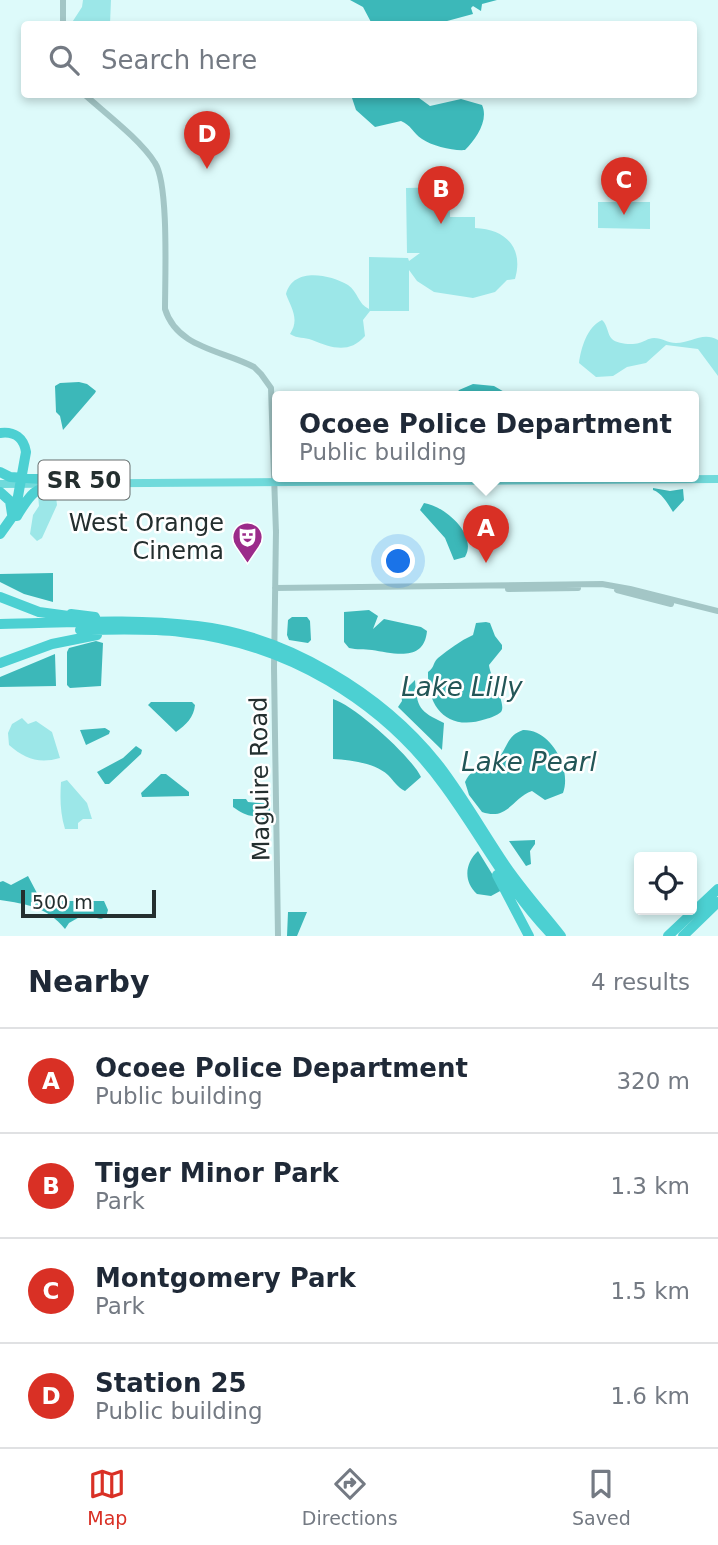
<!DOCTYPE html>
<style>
:root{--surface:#fff;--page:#f2f2f3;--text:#1f2937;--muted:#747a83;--line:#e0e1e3;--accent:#d93025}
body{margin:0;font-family:"DejaVu Sans",sans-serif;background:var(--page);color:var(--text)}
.controls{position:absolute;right:21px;bottom:21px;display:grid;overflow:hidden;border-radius:7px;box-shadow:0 4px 10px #0003}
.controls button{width:63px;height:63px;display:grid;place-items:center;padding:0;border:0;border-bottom:2px solid var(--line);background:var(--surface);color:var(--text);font:35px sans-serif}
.scale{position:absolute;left:21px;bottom:18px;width:135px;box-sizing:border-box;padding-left:7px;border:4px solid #242f2f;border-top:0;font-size:19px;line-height:24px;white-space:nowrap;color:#242f2f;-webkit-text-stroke:5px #fff;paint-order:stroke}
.you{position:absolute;left:399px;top:562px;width:24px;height:24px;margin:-18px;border:5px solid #fff;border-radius:50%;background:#1a73e8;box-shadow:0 0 0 10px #1a73e833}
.badge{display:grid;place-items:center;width:46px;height:46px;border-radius:50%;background:var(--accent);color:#fff;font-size:23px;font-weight:700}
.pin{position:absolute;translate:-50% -58px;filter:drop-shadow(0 2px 4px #0008)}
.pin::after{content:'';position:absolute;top:37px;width:24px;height:21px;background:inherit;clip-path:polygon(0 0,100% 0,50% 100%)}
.popup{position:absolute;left:272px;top:391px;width:427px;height:91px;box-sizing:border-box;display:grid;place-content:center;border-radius:7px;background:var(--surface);filter:drop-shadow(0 2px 5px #0005);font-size:23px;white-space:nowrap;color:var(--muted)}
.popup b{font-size:26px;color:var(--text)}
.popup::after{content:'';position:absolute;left:50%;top:100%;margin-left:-14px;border:14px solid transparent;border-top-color:var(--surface)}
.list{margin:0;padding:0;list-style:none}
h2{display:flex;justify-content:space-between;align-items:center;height:91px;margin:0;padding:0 28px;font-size:30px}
h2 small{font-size:23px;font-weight:400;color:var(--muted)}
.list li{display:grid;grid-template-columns:46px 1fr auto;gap:21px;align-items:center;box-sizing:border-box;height:105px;padding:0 28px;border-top:2px solid var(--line)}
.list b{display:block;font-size:26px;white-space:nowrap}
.list p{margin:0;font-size:23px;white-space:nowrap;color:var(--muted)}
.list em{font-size:23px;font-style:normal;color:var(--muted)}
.icon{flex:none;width:38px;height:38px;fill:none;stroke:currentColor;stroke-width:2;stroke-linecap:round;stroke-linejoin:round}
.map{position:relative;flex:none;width:718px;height:936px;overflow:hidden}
.search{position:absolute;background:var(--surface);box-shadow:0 4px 10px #0003;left:21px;right:21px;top:21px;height:77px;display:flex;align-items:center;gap:18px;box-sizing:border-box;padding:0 24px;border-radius:7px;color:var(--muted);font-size:26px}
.sheet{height:511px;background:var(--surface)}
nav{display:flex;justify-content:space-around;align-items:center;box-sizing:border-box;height:98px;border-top:2px solid var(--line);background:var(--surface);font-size:19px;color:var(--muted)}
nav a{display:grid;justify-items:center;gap:4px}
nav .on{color:var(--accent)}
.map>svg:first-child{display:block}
.green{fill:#9ce7e8}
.water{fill:#3cb8b9}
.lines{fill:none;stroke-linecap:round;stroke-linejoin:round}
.secondary{stroke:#a3c6c6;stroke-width:6}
.trunk{stroke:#70dadb;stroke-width:8}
.motorway{stroke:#4cd0d2;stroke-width:10}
.labels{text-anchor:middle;stroke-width:5;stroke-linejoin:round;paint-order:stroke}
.shield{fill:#fff;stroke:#666d6d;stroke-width:2}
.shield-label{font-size:23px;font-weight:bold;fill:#242f2f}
.poi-label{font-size:24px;fill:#242f2f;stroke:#fff;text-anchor:end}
.street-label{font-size:24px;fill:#242f2f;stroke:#fff}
.water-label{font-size:26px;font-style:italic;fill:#235657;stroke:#fff}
</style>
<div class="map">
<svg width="718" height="936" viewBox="0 0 718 936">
<rect width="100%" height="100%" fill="#ddfafa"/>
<path class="green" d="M 83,0 L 111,0 L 110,24 L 71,24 L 82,7 Z
M 449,187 L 450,217 L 475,217 L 475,228 C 506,229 524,248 515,279 L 507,280 L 495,292 L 473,298 L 434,292 L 417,281 L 409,270 L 409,311 L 370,311 L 363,320 L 365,336 C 349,354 332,348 312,340 C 304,337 298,339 290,334 C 300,319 291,308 286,294 C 293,267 329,274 348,285 C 358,292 358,304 369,309 L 369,257 L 408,258 L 409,261 L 420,253 L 407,253 L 406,188 Z
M 598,202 L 650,202 L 650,229 L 598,228 Z
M 602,320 C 608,325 607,334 612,339 C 617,344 632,345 639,343 C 644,342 648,338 654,338 C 662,338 668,343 676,343 C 691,343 703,331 718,340 L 718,376 L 698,349 L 666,345 L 646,363 L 627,367 L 613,376 L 596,377 L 579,363 C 581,348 587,327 602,320 Z
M 47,491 L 56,497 L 57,505 L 42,538 L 37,541 L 30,534 L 33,515 L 39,506 L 38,495 Z
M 22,718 L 28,724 L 36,721 L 52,732 L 60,758 C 39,764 25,759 9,745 L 8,733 L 12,724 Z
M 67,780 L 87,803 L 92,819 L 83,819 L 78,823 L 78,829 L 65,829 C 60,813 60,798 61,782 Z"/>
<path class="water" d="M 350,0 L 497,0 L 482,4 L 481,11 L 473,6 L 471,8 L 473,14 L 436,24 L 372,24 L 363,7 Z
M 351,95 L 415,95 L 430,106 L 461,99 L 482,105 C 489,120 476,139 465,150 C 453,151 432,146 422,139 C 413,133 411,125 401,121 L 375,127 L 356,110 Z
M 79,382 L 87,384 L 96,391 L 95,393 L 63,430 L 60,416 L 56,412 L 55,386 L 60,383 Z
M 473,384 L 494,386 L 513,397 L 454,397 L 459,390 Z
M 653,488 L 670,491 L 683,489 L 684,500 L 673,512 C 668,504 662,493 653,490 Z
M 424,503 C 445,506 478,535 465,557 L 454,560 L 445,538 L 420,510 Z
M 53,573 L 53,602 L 24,594 L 0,582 L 0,574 Z
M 369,610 L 378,616 L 373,629 L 384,619 L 421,627 L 427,631 C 424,663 393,653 372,650 C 364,649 357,650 349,648 L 344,642 L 344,612 Z
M 307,617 L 310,621 L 311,640 L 308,643 L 289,640 L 287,635 L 288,620 L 292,617 Z
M 486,622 L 490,623 L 495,636 L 502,645 L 502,649 L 489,665 C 490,677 507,704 501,712 C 498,715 490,718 486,719 C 448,732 427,708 428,672 C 435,667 432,664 438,658 C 449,649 460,641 473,635 L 476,623 Z
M 96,641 L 103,643 L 101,686 L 70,688 L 67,685 L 67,652 L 69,648 Z
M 55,654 L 56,686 L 0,687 L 0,677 Z
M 415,680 C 417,708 419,711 444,723 L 442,750 L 398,707 L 402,701 L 401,694 Z
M 333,699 C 355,706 411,756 421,777 L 405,791 C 397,787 394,781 388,775 C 375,763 351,760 333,759 Z
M 151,702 L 192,702 L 195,705 C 194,717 186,725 176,732 L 148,705 Z
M 105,728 L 110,731 L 109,734 L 86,745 L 80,730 Z
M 523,730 C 551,729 572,769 563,793 L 545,800 L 532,791 C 512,798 508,821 482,812 L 469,795 L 465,782 C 475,762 488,771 497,760 C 508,748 506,736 523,730 Z
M 136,746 L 142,750 L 141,754 L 109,784 L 105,784 L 97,772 L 123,758 Z
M 161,774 L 166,774 L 189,792 L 189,796 L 142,797 L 141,793 Z
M 233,799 L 246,799 L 248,802 L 270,804 L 270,823 L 264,823 L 260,815 C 249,818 242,813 233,807 Z
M 535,840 L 535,844 L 530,851 L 531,864 L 526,866 L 509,841 Z
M 478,851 L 502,890 L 491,896 L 477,894 C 463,881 465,863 478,851 Z
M 28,876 L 38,895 L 52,901 L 104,901 L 108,910 L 106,917 L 101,919 L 83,915 L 69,923 L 65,929 C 47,907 27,904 0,900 L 0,882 L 3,881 L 11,885 Z
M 288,912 L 307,912 L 297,936 L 287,936 Z"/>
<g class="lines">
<path class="secondary" d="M 63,0 L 63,24
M 84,94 C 105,113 141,140 155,163 C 169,184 165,278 165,309 C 177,348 222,350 254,367 L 261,374 L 271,388 L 276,533
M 276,530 L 274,668 L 278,936
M 275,588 L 602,584 L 630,589 L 718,611
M 508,589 L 578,588
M 617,590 L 671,604"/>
<path class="trunk" d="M 0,484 L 718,479"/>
<path class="motorway" d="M 0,433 C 14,431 24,438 26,452 L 15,513 L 0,534
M 0,472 L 10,477 L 58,480
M 0,492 L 10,501 L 12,514
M 17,516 C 30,495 33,488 58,485
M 0,597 L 39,612 L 76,617
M 71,614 L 95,617
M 0,624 C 65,623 132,618 197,626 C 286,636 381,693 437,763 C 462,795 482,831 505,865 C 522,890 542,912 561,936
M 80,630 C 113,630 147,628 181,632 C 286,643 382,700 444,785 C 481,835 509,891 553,936
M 0,663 L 52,644 L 97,635
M 497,875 L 529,936
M 668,936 L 718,889
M 683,936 L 718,902"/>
</g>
<defs>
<symbol id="theatre-pin" viewBox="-11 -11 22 30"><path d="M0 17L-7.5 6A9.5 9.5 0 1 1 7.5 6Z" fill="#9b2b8a" stroke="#fff"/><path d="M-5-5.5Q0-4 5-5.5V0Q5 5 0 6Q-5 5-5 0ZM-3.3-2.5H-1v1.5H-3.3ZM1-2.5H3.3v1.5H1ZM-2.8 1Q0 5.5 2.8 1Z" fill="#fff"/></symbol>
</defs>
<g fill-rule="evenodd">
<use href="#theatre-pin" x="230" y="520" width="35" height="47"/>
</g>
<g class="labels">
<rect class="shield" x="38.5" y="460.5" width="91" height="39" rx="5"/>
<g class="shield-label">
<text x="84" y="488">SR 50</text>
</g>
<g class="poi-label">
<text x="224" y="531">West Orange<tspan x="224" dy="28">Cinema</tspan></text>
</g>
<g class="street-label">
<text transform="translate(260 779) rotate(-91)" y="8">Maguire Road</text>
</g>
<g class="water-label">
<text x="462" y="696">Lake Lilly</text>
<text x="529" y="771">Lake Pearl</text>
</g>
</g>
</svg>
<div class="controls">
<button><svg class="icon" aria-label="locate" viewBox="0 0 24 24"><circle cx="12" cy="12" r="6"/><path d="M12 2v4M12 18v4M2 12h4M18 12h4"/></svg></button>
</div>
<div class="scale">500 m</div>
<div class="you"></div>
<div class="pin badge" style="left:486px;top:563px">A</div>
<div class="popup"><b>Ocoee Police Department</b>Public building</div>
<div class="pin badge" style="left:441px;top:224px">B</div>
<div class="pin badge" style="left:624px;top:215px">C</div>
<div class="pin badge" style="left:207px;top:169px">D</div>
<div class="search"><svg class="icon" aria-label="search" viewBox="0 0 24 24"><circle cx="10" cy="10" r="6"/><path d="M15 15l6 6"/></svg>Search here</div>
</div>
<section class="sheet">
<h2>Nearby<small>4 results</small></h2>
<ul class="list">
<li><span class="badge">A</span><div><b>Ocoee Police Department</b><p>Public building</p></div><em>320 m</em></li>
<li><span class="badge">B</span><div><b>Tiger Minor Park</b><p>Park</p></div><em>1.3 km</em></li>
<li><span class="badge">C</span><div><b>Montgomery Park</b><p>Park</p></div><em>1.5 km</em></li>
<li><span class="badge">D</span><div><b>Station 25</b><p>Public building</p></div><em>1.6 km</em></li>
</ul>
</section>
<nav>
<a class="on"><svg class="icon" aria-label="map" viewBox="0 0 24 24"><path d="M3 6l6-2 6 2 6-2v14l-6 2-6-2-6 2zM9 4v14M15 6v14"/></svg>Map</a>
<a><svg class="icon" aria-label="directions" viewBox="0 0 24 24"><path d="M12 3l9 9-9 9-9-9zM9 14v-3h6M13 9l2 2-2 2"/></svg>Directions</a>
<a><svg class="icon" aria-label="saved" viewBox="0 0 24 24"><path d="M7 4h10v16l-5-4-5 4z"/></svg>Saved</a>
</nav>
